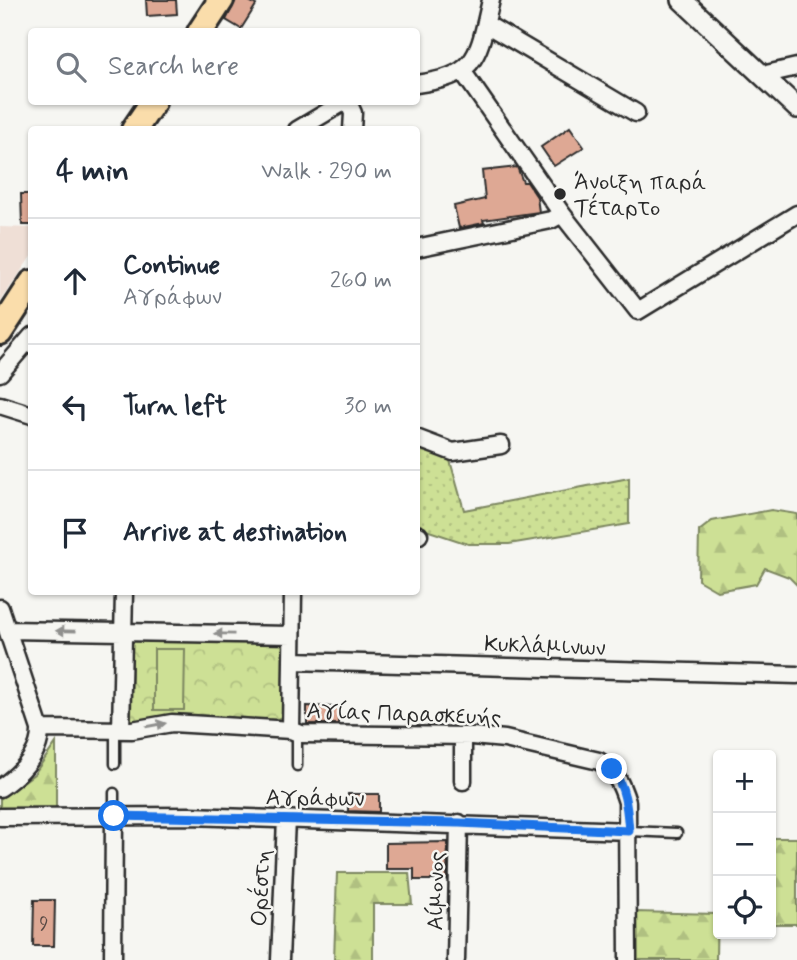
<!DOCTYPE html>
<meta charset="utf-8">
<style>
:root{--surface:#fff;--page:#f2f2f3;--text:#1f2937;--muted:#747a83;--line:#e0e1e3}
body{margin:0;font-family:Mynerve,sans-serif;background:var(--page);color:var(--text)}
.controls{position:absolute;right:21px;bottom:21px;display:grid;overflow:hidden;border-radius:7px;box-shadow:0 2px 5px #0004}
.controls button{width:63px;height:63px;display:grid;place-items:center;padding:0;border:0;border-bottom:2px solid var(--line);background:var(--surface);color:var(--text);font:35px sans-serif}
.stop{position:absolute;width:21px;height:21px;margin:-16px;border:5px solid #1a73e8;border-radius:50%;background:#fff}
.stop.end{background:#1a73e8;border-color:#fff;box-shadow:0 2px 7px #0008}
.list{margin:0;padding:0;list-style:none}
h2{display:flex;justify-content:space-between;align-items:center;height:91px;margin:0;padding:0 28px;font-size:30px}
h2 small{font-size:23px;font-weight:400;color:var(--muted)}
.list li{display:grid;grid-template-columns:46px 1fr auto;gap:21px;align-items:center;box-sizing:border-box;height:126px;padding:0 28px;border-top:2px solid var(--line)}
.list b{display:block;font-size:26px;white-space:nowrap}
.list p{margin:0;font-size:23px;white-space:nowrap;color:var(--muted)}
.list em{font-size:23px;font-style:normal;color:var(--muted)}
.icon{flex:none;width:38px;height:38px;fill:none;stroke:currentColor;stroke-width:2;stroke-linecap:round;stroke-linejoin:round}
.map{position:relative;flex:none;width:797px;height:960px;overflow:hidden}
.search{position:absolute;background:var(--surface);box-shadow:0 2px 5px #0004;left:28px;top:28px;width:392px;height:77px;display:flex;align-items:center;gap:18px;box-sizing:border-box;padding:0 24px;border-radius:7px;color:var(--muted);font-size:26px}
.panel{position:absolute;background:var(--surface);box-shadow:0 2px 5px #0004;left:28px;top:126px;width:392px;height:469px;border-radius:7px}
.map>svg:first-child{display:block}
.built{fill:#efdfd6}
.grass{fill:url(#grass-dots);stroke:#7c8660;stroke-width:2}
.forest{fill:url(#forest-firs);stroke:#7c8660;stroke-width:2}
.park{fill:url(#park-crowns);stroke:#7c8660;stroke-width:2}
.garden{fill:#cde095;stroke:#7c8660;stroke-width:2}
.building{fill:#dea894;stroke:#2b2b2b;stroke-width:2}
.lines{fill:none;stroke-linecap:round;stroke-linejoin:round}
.service-casing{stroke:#2b2b2b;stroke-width:13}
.minor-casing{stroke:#2b2b2b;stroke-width:21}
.tertiary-casing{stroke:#2b2b2b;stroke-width:24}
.primary-casing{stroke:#2b2b2b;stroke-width:30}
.service{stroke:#f6f6f2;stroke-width:8}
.minor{stroke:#f6f6f2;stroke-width:16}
.tertiary{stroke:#f6f6f2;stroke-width:19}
.primary{stroke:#faddab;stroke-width:24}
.oneway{fill:#90908e}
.route{stroke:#1a73e8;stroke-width:9}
.poi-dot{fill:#2b2b2b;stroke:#f6f6f2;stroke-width:2.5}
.labels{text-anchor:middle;stroke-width:5;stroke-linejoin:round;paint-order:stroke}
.number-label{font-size:19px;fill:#584a45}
.poi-label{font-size:23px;fill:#2b2b2b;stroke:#f6f6f2;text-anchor:start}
.street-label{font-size:23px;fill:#2b2b2b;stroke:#f6f6f2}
</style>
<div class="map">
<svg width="797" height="960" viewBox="0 0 797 960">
<defs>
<pattern id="grass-dots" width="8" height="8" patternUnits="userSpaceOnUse" patternTransform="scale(1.75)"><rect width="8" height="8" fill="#cde095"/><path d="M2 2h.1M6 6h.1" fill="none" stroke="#b0c081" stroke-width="1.8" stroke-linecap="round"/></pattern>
<pattern id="forest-firs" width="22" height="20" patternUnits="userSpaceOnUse" patternTransform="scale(1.75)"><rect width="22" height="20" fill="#cde095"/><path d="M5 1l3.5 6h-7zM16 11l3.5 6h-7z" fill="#b0c081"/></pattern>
<pattern id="park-crowns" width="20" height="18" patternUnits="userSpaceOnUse" patternTransform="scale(1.75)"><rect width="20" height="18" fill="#cde095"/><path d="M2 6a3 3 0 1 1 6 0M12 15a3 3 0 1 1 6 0" fill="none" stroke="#b0c081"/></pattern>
</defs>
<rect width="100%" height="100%" fill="#f6f6f2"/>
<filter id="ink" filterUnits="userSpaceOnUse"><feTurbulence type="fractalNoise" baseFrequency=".0143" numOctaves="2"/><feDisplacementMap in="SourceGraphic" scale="14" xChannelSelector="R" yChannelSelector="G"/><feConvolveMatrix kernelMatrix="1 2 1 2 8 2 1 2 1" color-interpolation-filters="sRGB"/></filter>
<g filter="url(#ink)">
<path class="built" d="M 0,227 L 31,228 L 32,255 L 0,302 Z"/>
<path class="grass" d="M 416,445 L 449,457 L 464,510 L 629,478 L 629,524 L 509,544 L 468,544 L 417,527 Z"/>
<path class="forest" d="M 771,510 L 797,514 L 797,585 L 789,577 L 765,568 L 756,584 L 717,591 L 698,580 L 699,531 L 712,521 Z
M 56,743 L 56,810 L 0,811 L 0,799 L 34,774 Z
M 718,837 L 716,960 L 634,960 L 635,912 L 717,914 Z
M 771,838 L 797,838 L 797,924 L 771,924 Z
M 337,873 L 409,873 L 412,904 L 373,904 L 373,960 L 334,960 Z"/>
<path class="park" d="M 132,640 L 285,641 L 286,715 L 273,721 L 131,722 Z"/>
<path class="garden" d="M 154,649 L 185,649 L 184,710 L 154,710 Z"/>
<path class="building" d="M 146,0 L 176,0 L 177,14 L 147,16 Z
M 236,0 L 247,0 L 256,5 L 241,29 L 226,20 Z
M 570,127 L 584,147 L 554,166 L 541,147 Z
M 517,167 L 523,182 L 527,182 L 537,197 L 539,212 L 483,220 L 484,223 L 459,228 L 454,206 L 485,199 L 482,171 Z
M 21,194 L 32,194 L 32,225 L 22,225 Z
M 307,706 L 339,707 L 338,724 L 307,724 Z
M 348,794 L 379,794 L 379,812 L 348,811 Z
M 448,842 L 447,880 L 414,880 L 414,869 L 386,869 L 386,843 Z
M 34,900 L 55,900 L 54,946 L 33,946 Z"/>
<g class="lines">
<defs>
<path id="service" d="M 297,732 L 297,766
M 115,764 L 115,730
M 114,816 L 114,793
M 629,831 L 677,833"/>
<path id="minor" d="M 486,24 L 636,113
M 463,72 L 562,214 L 638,311 L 797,214
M 762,75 L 797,67
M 416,84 C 479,76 478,56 491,0
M 348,102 L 353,113 L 352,130
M 297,130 L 344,102
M 416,248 L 551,220 L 562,214
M 0,373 L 32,336
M 0,405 L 32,415
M 416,438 L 453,452 L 501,445
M 416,534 L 419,535
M 0,608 L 40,729 C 41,754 20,774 0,788
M 8,630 L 292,635
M 292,661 L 797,675
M 40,729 L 132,730 L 172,723 L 291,730 L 301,734 L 472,736 L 505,739 L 599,761 C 616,772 621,783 627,802 L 628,960
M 121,730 L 124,592
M 291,730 L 293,592
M 463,781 L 463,736
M 0,817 L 190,816 L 629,831
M 113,960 L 114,816
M 280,960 L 286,819
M 456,960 L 459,823"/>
<path id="tertiary" d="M 682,0 L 797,108"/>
<path id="primary" d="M 200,32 L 221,0
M 134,130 L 153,102
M 0,332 L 32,283"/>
</defs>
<use href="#service" class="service-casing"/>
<use href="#minor" class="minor-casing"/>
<use href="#tertiary" class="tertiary-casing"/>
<use href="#primary" class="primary-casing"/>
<use href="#service" class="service"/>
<use href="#minor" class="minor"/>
<use href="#tertiary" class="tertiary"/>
<use href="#primary" class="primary"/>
</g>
<defs><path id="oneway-solid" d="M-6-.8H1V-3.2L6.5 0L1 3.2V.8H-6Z" transform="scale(1.75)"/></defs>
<g class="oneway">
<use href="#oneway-solid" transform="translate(66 631) rotate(-179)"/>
<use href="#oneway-solid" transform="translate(224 634) rotate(-179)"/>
<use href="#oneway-solid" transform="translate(156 725) rotate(-10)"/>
</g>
</g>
<g class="lines" filter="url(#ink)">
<path class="route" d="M 114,816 L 459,823 L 629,831 C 627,808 626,788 612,769"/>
</g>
<circle class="poi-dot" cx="560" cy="194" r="7"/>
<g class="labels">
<g class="number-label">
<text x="44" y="930">9</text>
</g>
<g class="poi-label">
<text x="574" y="189">Άνοιξη παρά<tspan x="574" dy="26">Τέταρτο</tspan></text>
</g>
<g class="street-label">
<text transform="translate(545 645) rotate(2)" y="8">Κυκλάμινων</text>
<text transform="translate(404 713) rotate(2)" y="8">Αγίας Παρασκευής</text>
<text transform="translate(315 797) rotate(1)" y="8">Αγράφων</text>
<text transform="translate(260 888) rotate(-87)" y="8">Ορέστη</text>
<text transform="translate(435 891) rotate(-89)" y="8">Αίμονος</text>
</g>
</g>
</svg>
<div class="controls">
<button>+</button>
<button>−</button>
<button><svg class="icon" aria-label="locate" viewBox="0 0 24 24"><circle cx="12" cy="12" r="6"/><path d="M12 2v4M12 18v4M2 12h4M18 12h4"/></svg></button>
</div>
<div class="stop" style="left:114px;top:816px"></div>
<div class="stop end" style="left:612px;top:769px"></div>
<div class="search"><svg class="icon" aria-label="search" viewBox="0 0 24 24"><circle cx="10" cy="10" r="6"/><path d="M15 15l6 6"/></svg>Search here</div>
<section class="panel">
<h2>4 min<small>Walk · 290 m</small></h2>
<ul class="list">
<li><svg class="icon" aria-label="ahead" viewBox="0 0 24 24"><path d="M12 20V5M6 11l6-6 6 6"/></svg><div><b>Continue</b><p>Αγράφων</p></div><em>260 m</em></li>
<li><svg class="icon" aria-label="left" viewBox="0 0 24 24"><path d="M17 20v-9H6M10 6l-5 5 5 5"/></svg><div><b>Turn left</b></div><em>30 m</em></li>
<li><svg class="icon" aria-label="arrive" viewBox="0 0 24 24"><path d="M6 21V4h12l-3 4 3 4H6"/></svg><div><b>Arrive at destination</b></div></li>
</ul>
</section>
</div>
